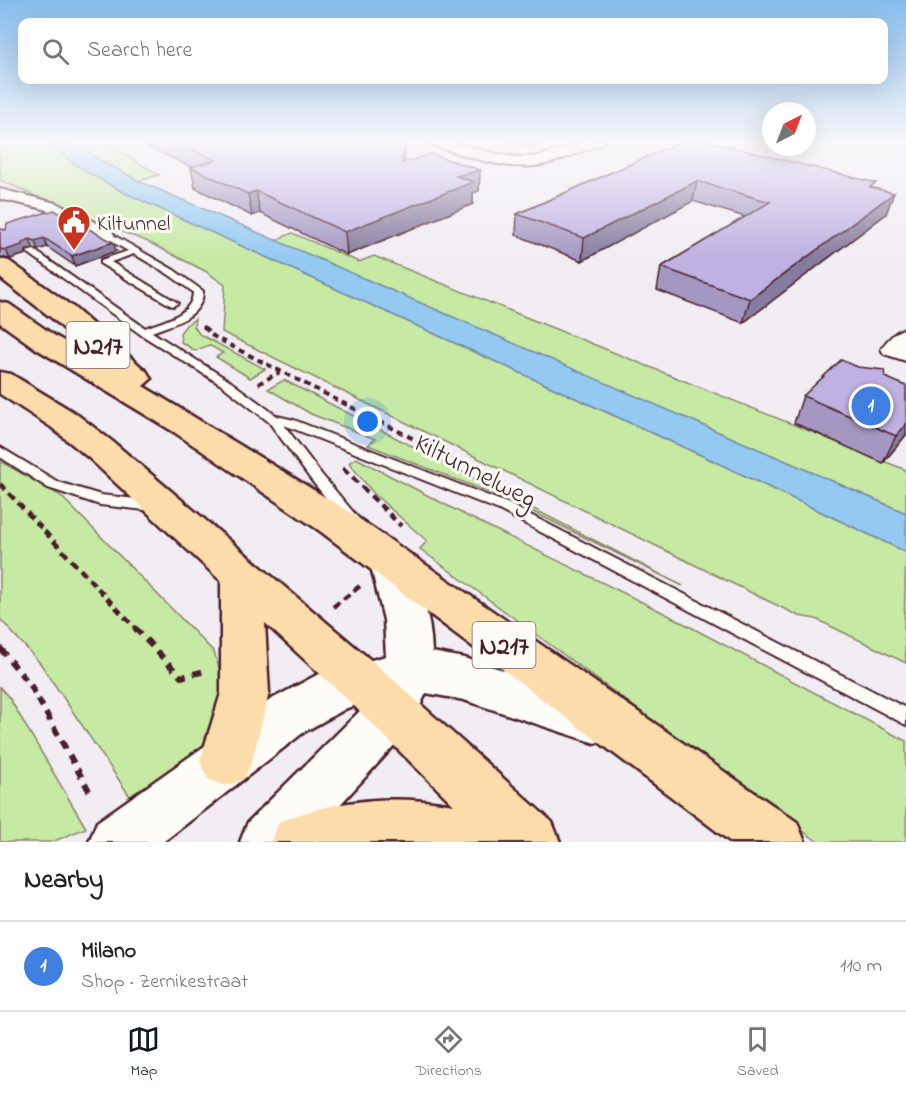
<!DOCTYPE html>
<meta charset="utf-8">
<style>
:root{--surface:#fff;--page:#f6f6f6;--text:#222;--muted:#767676;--line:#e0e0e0;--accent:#111827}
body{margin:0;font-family:"Indie Flower",sans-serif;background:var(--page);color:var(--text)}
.compass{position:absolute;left:762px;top:102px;width:54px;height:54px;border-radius:50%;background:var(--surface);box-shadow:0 6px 24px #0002;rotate:42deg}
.you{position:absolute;left:368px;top:422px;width:21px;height:21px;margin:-15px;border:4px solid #fff;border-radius:50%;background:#1a73e8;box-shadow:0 0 0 9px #1a73e833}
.badge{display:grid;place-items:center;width:39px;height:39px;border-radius:50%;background:var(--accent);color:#fff;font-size:20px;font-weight:700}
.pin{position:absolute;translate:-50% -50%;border:3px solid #fff;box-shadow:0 2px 6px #0006}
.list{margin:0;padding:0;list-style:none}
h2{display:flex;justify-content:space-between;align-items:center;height:78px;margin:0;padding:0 24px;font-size:26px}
h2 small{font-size:20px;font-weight:400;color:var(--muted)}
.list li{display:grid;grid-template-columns:39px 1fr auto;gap:18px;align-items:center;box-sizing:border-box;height:90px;padding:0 24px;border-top:2px solid var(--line)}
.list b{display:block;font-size:22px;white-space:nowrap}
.list p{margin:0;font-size:20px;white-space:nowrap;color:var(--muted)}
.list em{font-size:20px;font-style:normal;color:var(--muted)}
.icon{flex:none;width:33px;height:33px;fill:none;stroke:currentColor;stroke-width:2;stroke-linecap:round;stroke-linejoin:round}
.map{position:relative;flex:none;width:906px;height:842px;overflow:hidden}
.search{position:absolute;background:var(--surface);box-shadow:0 6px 24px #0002;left:18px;right:18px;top:18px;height:66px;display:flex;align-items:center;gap:15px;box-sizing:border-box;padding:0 21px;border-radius:12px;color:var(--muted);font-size:22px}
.sheet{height:168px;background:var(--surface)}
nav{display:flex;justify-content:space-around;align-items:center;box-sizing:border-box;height:84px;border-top:2px solid var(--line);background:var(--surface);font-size:16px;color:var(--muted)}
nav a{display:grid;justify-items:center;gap:3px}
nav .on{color:var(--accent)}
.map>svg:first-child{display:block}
.green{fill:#c6eaa4;stroke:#888468;stroke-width:1.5}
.water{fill:#94caf2;stroke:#7686a2;stroke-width:1.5}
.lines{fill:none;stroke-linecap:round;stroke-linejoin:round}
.lane-casing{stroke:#4a1f2b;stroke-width:4}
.street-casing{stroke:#4a1f2b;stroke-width:4}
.secondary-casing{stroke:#4a1f2b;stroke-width:5}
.primary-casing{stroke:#4a1f2b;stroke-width:5}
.path-far3{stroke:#4a1f2b;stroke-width:3;stroke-dasharray:4.5 3;stroke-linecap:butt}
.path-far2{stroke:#4a1f2b;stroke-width:4;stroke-dasharray:6 4.5;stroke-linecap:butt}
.path-far1{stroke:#4a1f2b;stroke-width:4.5;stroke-dasharray:8 5;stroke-linecap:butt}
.path{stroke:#4a1f2b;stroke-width:6;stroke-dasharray:9 7;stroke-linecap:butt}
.lane{fill:#fdfcf7;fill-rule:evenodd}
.street{fill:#fdfcf7;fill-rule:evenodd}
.secondary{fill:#fdfcf7;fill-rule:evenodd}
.primary{fill:#fddcac;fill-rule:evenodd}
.wall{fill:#a498c2;stroke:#4a1f2b;stroke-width:1.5}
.shaded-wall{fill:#867c9e;stroke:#4a1f2b;stroke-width:1.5}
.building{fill:#bfb1e2;stroke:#4a1f2b;stroke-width:1.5}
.labels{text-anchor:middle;stroke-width:6;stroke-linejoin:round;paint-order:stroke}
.far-poi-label{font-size:22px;fill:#4a1f2b;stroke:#fdfcf7;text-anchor:start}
.shield{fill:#fdfcf7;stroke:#806168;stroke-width:1.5}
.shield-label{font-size:26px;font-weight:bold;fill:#4a1f2b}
.street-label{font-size:27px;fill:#4a1f2b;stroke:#fdfcf7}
</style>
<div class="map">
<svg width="906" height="842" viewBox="0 0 906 842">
<rect width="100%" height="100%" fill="#f1edf3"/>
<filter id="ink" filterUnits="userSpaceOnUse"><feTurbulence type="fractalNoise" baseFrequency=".0167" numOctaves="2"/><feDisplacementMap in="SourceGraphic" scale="12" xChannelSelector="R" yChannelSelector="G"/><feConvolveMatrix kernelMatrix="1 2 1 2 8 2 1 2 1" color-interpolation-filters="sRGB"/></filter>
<g filter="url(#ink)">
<path class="green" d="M 0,141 L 43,141 L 87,172 L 123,192 L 705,457 L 906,552 L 904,629 L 906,663 L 816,619 L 799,616 L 760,597 L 222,332 L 225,285 L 205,271 L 146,241 L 73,213 L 0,180 Z
M 71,141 L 103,141 L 159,175 L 139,181 L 103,162 Z
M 292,233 L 359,262 L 374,256 L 906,470 L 906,513 L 274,241 Z
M 195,319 L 194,326 L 199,334 L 265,369 L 250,378 L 216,357 L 223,353 L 209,345 L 195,351 L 181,342 L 180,333 L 186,325 Z
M 284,380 L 683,586 L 511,501 L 368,445 L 375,439 L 311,414 L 268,389 Z
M 356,458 L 467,516 L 664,613 L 906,741 L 906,842 L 818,842 L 420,549 L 427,541 L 374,494 L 349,463 Z
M 0,461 L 61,496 L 214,652 L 226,690 L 220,721 L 199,756 L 135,804 L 40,663 L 0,619 Z
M 0,687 L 10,699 L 86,828 L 52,842 L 0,842 Z"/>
<path class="water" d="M 43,141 L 71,141 L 103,162 L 139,181 L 906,513 L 906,552 L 705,457 L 123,192 L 87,172 Z"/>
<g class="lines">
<defs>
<path id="lane" d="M 102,232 L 108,232 L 174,270 L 203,291 C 203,318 172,324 152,332 L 231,382 L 277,416 L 294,420 L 509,504 L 906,708 L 906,725 L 499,510 L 284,425 L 322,475 L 359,519 L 357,523 L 347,523 L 312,481 L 269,422 L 223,386 L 140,334 L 27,252 L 34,250 L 145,328 C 163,321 193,315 193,292 L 168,274 L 134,254 L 111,262 L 178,303 L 173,306 L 170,305 L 101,264 L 101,260 L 128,251 L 102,236 Z
M 0,447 L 58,482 L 101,495 L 154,501 L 159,503 L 161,506 L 159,509 L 154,511 L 100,505 L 48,488 L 0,457 Z"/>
<path id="street" d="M 426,141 C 459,138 489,157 522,157 C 551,158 575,139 604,141 L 602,144 C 581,151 562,161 541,165 C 503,172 464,154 428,144 Z
M 0,189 L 56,203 L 111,230 L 114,234 L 111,238 L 99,238 L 44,209 L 0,199 Z
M 906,328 L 906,361 L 884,354 L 881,349 C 887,340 895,331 906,328 Z"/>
<path id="secondary" d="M 390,547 L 404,552 C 421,582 431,618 432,652 L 464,658 L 613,704 L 620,720 L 613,736 L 595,743 L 464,700 L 426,693 L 410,728 L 306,842 L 240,842 L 248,822 L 370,701 L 347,708 L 304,732 L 163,842 L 89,842 L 97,822 L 270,700 L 317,675 L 386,656 L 384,620 L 370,563 L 376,552 Z"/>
<path id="primary" d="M 0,259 L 9,261 L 73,307 L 147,372 L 151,379 L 143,386 L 348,511 L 797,822 L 805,842 L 731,842 L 320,531 L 174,432 L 35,348 L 0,323 L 0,302 L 9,304 L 55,336 L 99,361 L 53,319 L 0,278 Z
M 0,372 L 11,374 L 75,413 L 113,442 L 379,667 L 552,822 L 560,842 L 271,842 L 279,822 C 334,799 395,794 454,805 L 345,697 L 265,623 L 269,693 L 252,761 L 244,779 L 226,786 L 208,779 L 200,761 L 221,693 L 221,581 L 89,458 L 51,427 L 0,394 Z"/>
</defs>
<use href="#lane" class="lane-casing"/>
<use href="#street" class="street-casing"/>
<use href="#secondary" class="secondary-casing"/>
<use href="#primary" class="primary-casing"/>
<path class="path-far3" d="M 203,326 L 206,329"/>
<path class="path-far2" d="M 204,327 L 213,336 L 239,350 L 459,462
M 258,384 L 280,372"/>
<path class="path-far1" d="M 456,460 L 485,475
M 343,468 L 401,526
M 0,484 L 137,630
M 333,607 L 360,586"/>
<path class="path" d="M 135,628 L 181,677 L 205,671
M 0,648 L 31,686 L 92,796"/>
<use href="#lane" class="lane"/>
<use href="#street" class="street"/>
<use href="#secondary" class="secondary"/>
<use href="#primary" class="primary"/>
</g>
<path class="wall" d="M 135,141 L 405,141 L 404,162 L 480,170 L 479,191 L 473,193 L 473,204 L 347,255 L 260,213 L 252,216 L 195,188 L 191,167 Z
M 509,141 L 550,141 L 533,147 L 516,144 Z
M 683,141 L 874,188 L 886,214 L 743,323 L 657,290 L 661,267 L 745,217 L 693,201 L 582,261 L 516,235 L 517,214 Z
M 0,229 L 116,251 L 75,266 L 47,247 L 38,250 L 33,248 L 25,251 L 26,254 L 10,259 L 0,257 Z
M 885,377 L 906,435 L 883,463 L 794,423 L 803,396 Z"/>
<path class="shaded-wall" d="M 404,141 L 405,141 L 405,152 L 403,184 L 402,163 Z
M 533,141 L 550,141 L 533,147 Z
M 480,170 L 479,191 L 473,193 L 473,204 L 347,255 L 345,232 L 456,176 Z
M 697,181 L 693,201 L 582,261 L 584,238 Z
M 256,191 L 260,213 L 252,216 L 248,194 Z
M 894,193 L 886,214 L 743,323 L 750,299 Z
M 44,238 L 47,247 L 38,250 L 35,241 Z
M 30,239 L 33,248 L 25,251 L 26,254 L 10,259 L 6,250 L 22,242 Z
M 113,242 L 116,251 L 75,266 L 72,256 Z
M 906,424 L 906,435 L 883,463 L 896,436 Z"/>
<path class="building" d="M 172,141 L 404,141 L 402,163 L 431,154 L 480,170 L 456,176 L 473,182 L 345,232 L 256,191 L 248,194 L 190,167 L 216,160 Z
M 683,141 L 708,141 L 876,183 L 870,187 L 894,193 L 750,299 L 661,267 L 770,202 L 697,181 L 584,238 L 517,214 Z
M 54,210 L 113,242 L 72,256 L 44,238 L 35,241 L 30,239 L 22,242 L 22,245 L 6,250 L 0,249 L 0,229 L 6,230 L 7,224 Z
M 841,360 L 858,367 L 884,370 L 885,377 L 906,386 L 906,424 L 896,436 L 803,396 Z"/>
</g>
<linearGradient id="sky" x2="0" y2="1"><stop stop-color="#86bdec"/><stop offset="0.55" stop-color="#f9f7fa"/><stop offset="1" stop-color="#f9f7fa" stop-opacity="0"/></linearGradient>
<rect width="906" height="258" fill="url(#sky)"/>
<defs>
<symbol id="civic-pin" viewBox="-11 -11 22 30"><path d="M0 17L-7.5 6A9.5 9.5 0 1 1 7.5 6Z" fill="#c8321e" stroke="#fdfcf7"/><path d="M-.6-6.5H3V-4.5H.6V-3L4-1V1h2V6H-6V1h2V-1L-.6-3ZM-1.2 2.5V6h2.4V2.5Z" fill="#fff"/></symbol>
</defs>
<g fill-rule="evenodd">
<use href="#civic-pin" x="55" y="203" width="38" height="52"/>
</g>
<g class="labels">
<g class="far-poi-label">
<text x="97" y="230">Kiltunnel</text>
</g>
<g class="shield">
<rect x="66.5" y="322" width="63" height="46" rx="4.5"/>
<rect x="472.5" y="622" width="63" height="46" rx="4.5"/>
</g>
<g class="shield-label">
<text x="98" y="354">N217</text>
<text x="504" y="654">N217</text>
</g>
<g class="street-label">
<text transform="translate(476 470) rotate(27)" y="9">Kiltunnelweg</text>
</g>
</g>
</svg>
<svg class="compass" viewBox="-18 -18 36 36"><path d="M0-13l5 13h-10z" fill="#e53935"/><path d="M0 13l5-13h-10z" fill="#767676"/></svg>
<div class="you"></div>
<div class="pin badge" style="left:871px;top:406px;background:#3f7fe0">1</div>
<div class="search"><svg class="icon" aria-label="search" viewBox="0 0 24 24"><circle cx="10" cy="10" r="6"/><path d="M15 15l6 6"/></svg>Search here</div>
</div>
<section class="sheet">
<h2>Nearby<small></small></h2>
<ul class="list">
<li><span class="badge" style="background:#3f7fe0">1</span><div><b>Milano</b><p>Shop · Zernikestraat</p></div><em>110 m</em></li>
</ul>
</section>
<nav>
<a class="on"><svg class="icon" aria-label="map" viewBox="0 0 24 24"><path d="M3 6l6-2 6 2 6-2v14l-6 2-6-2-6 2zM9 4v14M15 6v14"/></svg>Map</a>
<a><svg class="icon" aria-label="directions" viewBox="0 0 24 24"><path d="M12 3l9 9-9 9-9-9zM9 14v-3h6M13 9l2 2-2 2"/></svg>Directions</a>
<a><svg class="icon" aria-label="saved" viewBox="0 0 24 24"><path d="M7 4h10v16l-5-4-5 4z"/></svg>Saved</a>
</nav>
